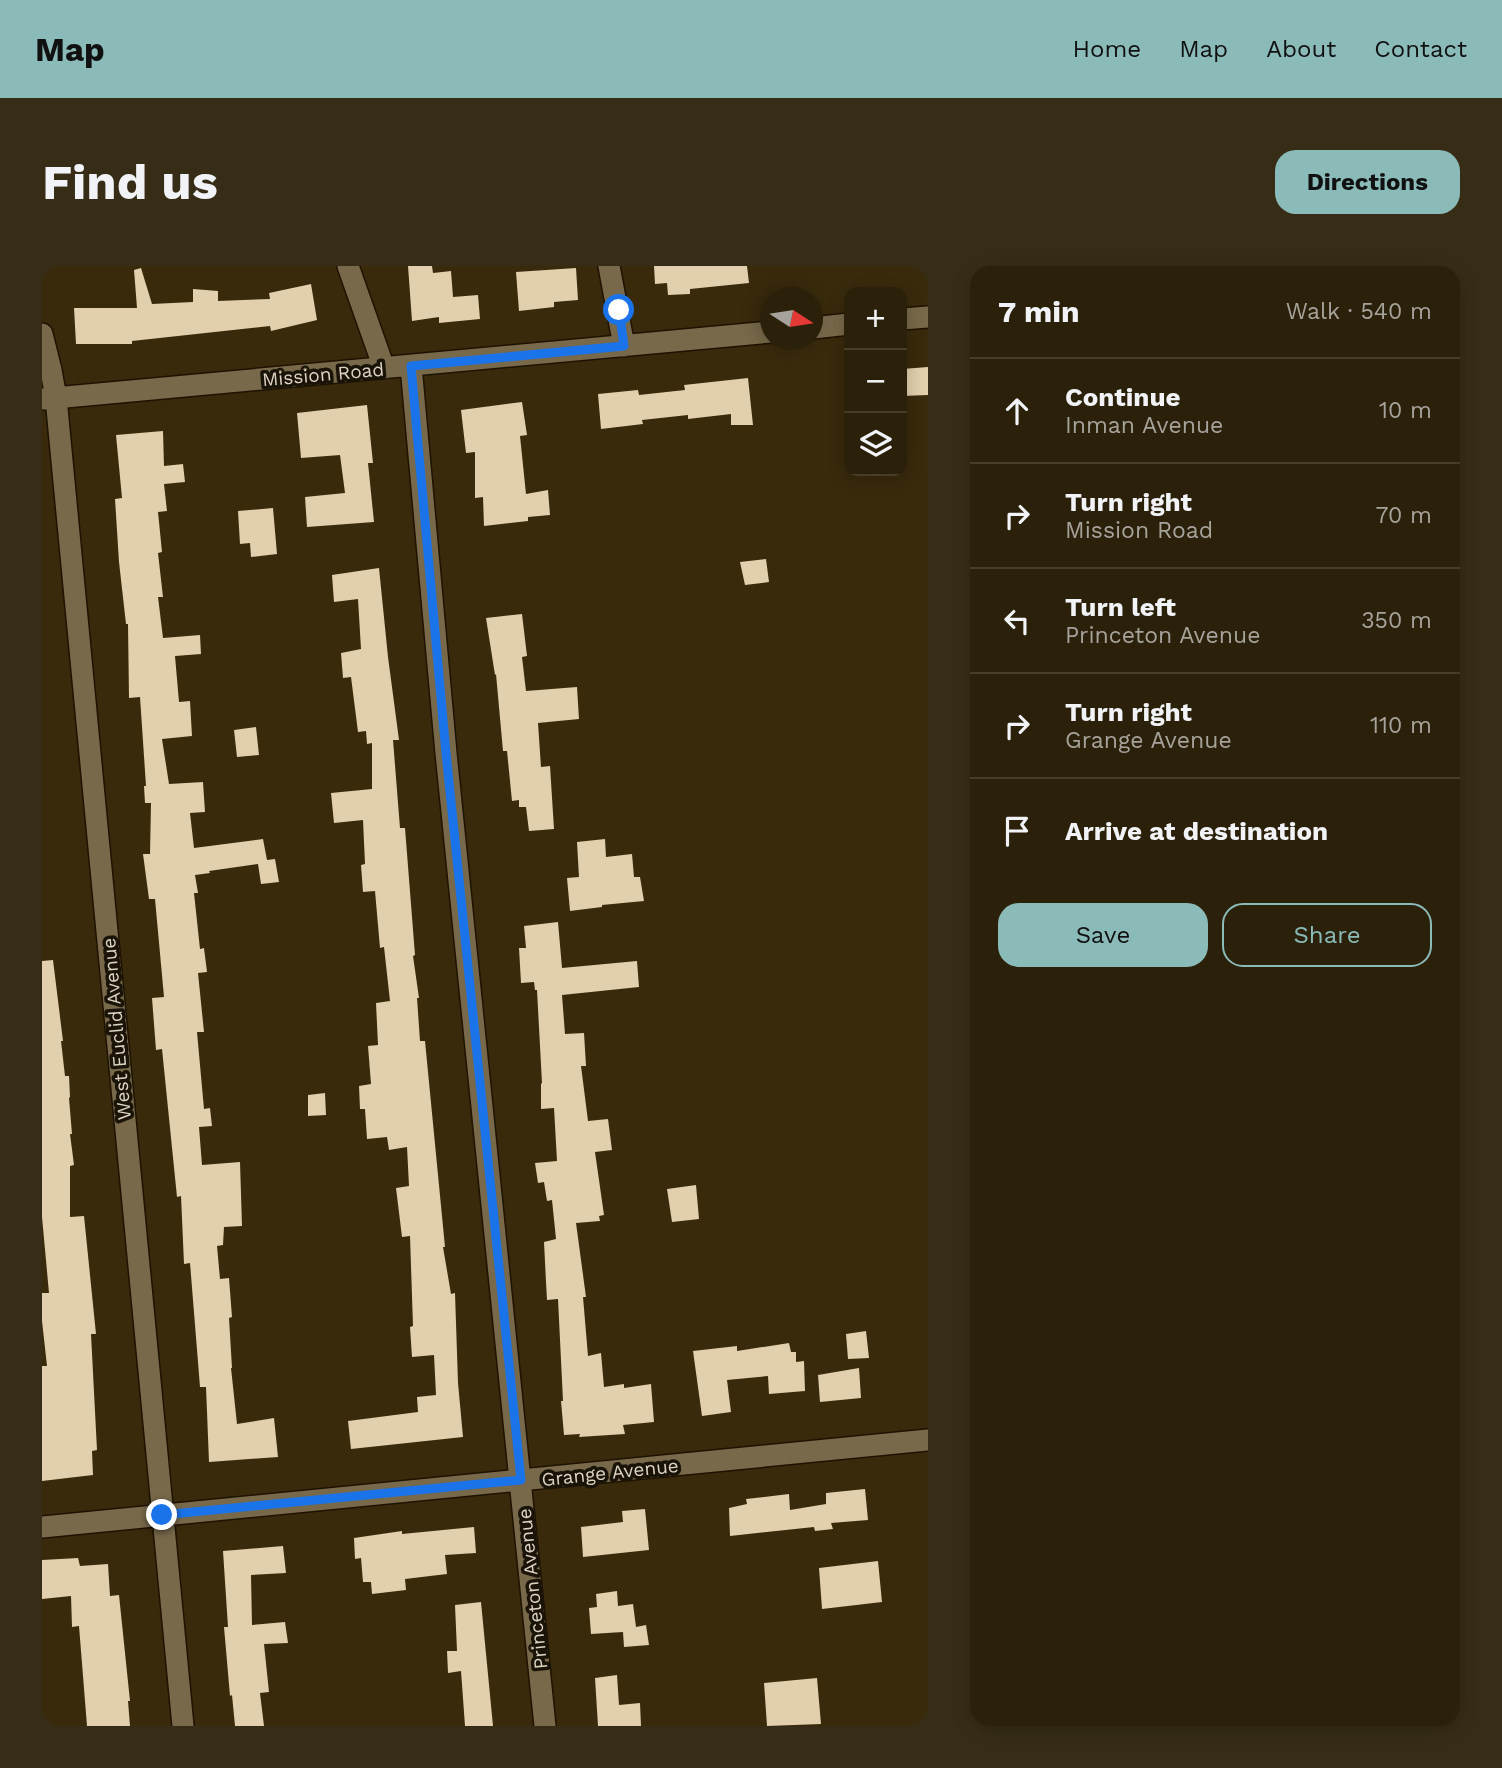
<!DOCTYPE html>
<meta charset="utf-8">
<style>
:root{--surface:#2b2009;--page:#372d17;--text:#f1f3f6;--muted:#a6a39c;--line:#473e2a;--accent:#8bbbb9}
body{margin:0;font-family:"Work Sans",sans-serif;background:var(--page);color:var(--text)}
.controls{position:absolute;right:21px;top:21px;display:grid;overflow:hidden;border-radius:14px;box-shadow:0 4px 18px #0003}
.controls button{width:63px;height:63px;display:grid;place-items:center;padding:0;border:0;border-bottom:2px solid var(--line);background:var(--surface);color:var(--text);font:35px sans-serif}
.compass{position:absolute;left:718px;top:21px;width:63px;height:63px;border-radius:50%;background:var(--surface);box-shadow:0 4px 18px #0003;rotate:102deg}
.stop{position:absolute;width:21px;height:21px;margin:-16px;border:5px solid #1a73e8;border-radius:50%;background:#fff}
.stop.end{background:#1a73e8;border-color:#fff;box-shadow:0 2px 7px #0008}
.list{margin:0;padding:0;list-style:none}
h2{display:flex;justify-content:space-between;align-items:center;height:91px;margin:0;padding:0 28px;font-size:30px}
h2 small{font-size:23px;font-weight:400;color:var(--muted)}
.list li{display:grid;grid-template-columns:46px 1fr auto;gap:21px;align-items:center;box-sizing:border-box;height:105px;padding:0 28px;border-top:2px solid var(--line)}
.list b{display:block;font-size:26px;white-space:nowrap}
.list p{margin:0;font-size:23px;white-space:nowrap;color:var(--muted)}
.list em{font-size:23px;font-style:normal;color:var(--muted)}
.actions{display:flex;gap:14px;padding:21px 28px}
.actions a{flex:1;padding:16px 0;border:2px solid var(--accent);border-radius:21px;text-align:center;font-size:24px;color:var(--accent)}
.actions .main{background:var(--accent);color:#111}
.icon{flex:none;width:38px;height:38px;fill:none;stroke:currentColor;stroke-width:2;stroke-linecap:round;stroke-linejoin:round}
.map{position:relative;flex:none;width:886px;height:1460px;overflow:hidden;border-radius:21px}
header{display:flex;align-items:center;gap:42px;box-sizing:border-box;height:98px;padding:0 35px;background:var(--accent);color:#111}
header strong{font-size:33px}
nav{display:flex;gap:38px;margin-inline-start:auto;font-size:24px}
.intro{display:flex;align-items:center;justify-content:space-between;box-sizing:border-box;height:168px;padding:0 42px}
h1{margin:0;font-size:49px}
.button{padding:18px 32px;border-radius:21px;background:var(--accent);color:#111;font-size:24px;font-weight:700}
main{display:flex;gap:42px;padding:0 42px}
aside{flex:1;background:var(--surface);border-radius:21px;box-shadow:0 4px 18px #0003}
.map>svg:first-child{display:block}
.building{fill:#e1cfad}
.lines{fill:none;stroke-linecap:round;stroke-linejoin:round}
.street-casing{stroke:#1e1300;stroke-width:24}
.street{stroke:#78694a;stroke-width:21}
.route{stroke:#1a73e8;stroke-width:9}
.labels{text-anchor:middle;stroke-width:7;stroke-linejoin:round;paint-order:stroke}
.street-label{font-size:19px;fill:#dcd3c2;stroke:#1a1408}
</style>
<header>
<strong>Map</strong>
<nav><a>Home</a><a>Map</a><a>About</a><a>Contact</a></nav>
</header>
<div class="intro"><h1>Find us</h1><a class="button">Directions</a></div>
<main>
<div class="map">
<svg width="886" height="1460" viewBox="0 0 886 1460">
<rect width="100%" height="100%" fill="#392a0c"/>
<path class="building" d="M 366,0 L 390,0 L 391,7 L 409,5 L 411,31 L 436,29 L 438,53 L 397,57 L 397,51 L 370,55 Z
M 612,0 L 705,0 L 707,17 L 648,23 L 648,28 L 626,29 L 625,17 L 613,18 Z
M 99,2 L 110,38 L 151,36 L 151,23 L 176,25 L 176,35 L 228,33 L 227,27 L 269,18 L 275,54 L 229,65 L 228,60 L 90,75 L 90,78 L 34,78 L 32,42 L 95,42 L 92,4 Z
M 534,2 L 536,34 L 512,36 L 512,41 L 477,45 L 474,6 Z
M 886,101 L 886,129 L 860,130 L 860,103 Z
M 706,112 L 711,159 L 689,159 L 689,148 L 646,153 L 646,149 L 600,154 L 601,158 L 559,163 L 556,128 L 596,124 L 597,129 L 643,124 L 642,119 Z
M 480,136 L 485,169 L 478,170 L 484,228 L 506,224 L 508,249 L 486,251 L 486,255 L 442,260 L 441,231 L 433,232 L 433,186 L 424,187 L 419,144 Z
M 325,139 L 331,197 L 326,197 L 332,256 L 265,261 L 263,231 L 303,227 L 298,189 L 259,192 L 255,147 Z
M 121,165 L 122,200 L 141,198 L 143,216 L 122,218 L 125,245 L 116,246 L 120,286 L 116,287 L 121,331 L 116,331 L 121,372 L 158,369 L 159,388 L 133,390 L 137,436 L 148,435 L 150,470 L 120,473 L 127,518 L 161,516 L 163,546 L 148,547 L 152,582 L 221,573 L 225,594 L 233,593 L 237,616 L 219,618 L 216,598 L 167,605 L 168,607 L 153,609 L 156,627 L 152,627 L 158,683 L 162,682 L 165,706 L 156,707 L 162,766 L 155,766 L 162,843 L 168,842 L 170,860 L 157,861 L 160,899 L 198,896 L 200,960 L 182,961 L 181,979 L 175,980 L 178,1013 L 187,1012 L 190,1051 L 187,1052 L 190,1102 L 189,1102 L 195,1158 L 232,1152 L 236,1191 L 167,1196 L 164,1121 L 158,1121 L 148,997 L 142,998 L 139,930 L 135,931 L 120,783 L 114,784 L 110,732 L 122,731 L 113,633 L 107,633 L 101,588 L 108,588 L 109,537 L 103,537 L 102,520 L 104,520 L 98,431 L 87,432 L 86,358 L 84,358 L 77,296 L 73,233 L 80,232 L 74,169 Z
M 231,242 L 235,288 L 209,291 L 208,277 L 198,278 L 196,245 Z
M 724,293 L 727,316 L 703,319 L 698,296 Z
M 337,302 L 346,391 L 357,474 L 351,474 L 358,562 L 363,562 L 373,689 L 371,690 L 377,732 L 375,732 L 378,775 L 383,775 L 403,981 L 401,981 L 409,1028 L 413,1027 L 416,1117 L 421,1171 L 309,1183 L 306,1155 L 376,1146 L 375,1131 L 394,1129 L 392,1089 L 370,1091 L 368,1061 L 371,1060 L 368,970 L 360,971 L 354,922 L 367,920 L 365,881 L 347,884 L 345,871 L 325,873 L 323,843 L 318,843 L 317,820 L 329,818 L 326,780 L 336,779 L 334,737 L 348,735 L 342,681 L 338,682 L 333,625 L 321,626 L 319,599 L 323,598 L 321,554 L 292,557 L 289,527 L 330,523 L 330,477 L 325,478 L 324,465 L 316,466 L 309,411 L 301,412 L 299,387 L 319,383 L 316,333 L 292,336 L 290,309 Z
M 480,348 L 485,390 L 480,391 L 484,425 L 535,421 L 537,453 L 496,457 L 499,501 L 508,500 L 512,563 L 487,565 L 484,541 L 477,541 L 477,534 L 470,535 L 465,485 L 461,485 L 454,408 L 453,409 L 444,352 Z
M 214,461 L 217,489 L 195,491 L 192,464 Z
M 563,573 L 564,591 L 590,588 L 592,611 L 598,611 L 602,635 L 560,639 L 560,641 L 528,645 L 525,612 L 537,611 L 535,576 Z
M 516,656 L 520,702 L 595,695 L 597,721 L 520,729 L 523,768 L 542,767 L 544,800 L 539,800 L 546,855 L 566,853 L 570,884 L 553,886 L 562,949 L 557,950 L 558,955 L 534,957 L 544,1031 L 541,1031 L 546,1090 L 559,1087 L 562,1121 L 582,1118 L 582,1122 L 609,1118 L 612,1156 L 581,1159 L 583,1168 L 537,1171 L 538,1168 L 522,1169 L 519,1135 L 521,1135 L 516,1033 L 505,1034 L 504,1016 L 502,976 L 514,973 L 510,934 L 505,935 L 502,916 L 496,917 L 493,897 L 515,895 L 512,842 L 499,843 L 499,818 L 500,817 L 495,724 L 493,724 L 492,716 L 479,717 L 477,682 L 484,682 L 482,660 Z
M 11,694 L 21,775 L 19,775 L 23,810 L 27,810 L 28,831 L 27,832 L 30,868 L 28,868 L 32,899 L 28,900 L 28,951 L 42,950 L 54,1068 L 49,1068 L 55,1184 L 50,1185 L 51,1209 L 0,1215 L 0,1100 L 5,1100 L 0,1055 L 0,1027 L 7,1027 L 0,951 L 0,695 Z
M 283,827 L 284,849 L 266,850 L 266,829 Z
M 654,919 L 657,953 L 630,956 L 625,923 Z
M 824,1065 L 827,1092 L 806,1093 L 804,1068 Z
M 747,1077 L 749,1086 L 754,1086 L 754,1096 L 762,1095 L 763,1125 L 727,1128 L 726,1110 L 685,1114 L 689,1146 L 660,1150 L 651,1085 L 695,1080 L 695,1085 Z
M 817,1102 L 819,1132 L 778,1136 L 776,1109 Z
M 823,1223 L 826,1254 L 789,1257 L 791,1263 L 773,1265 L 772,1261 L 688,1270 L 687,1242 L 705,1238 L 704,1233 L 747,1228 L 748,1244 L 784,1238 L 784,1227 Z
M 603,1243 L 607,1284 L 541,1291 L 539,1261 L 581,1256 L 580,1245 Z
M 432,1261 L 434,1287 L 403,1289 L 405,1308 L 363,1313 L 364,1324 L 330,1328 L 329,1316 L 321,1316 L 319,1292 L 313,1293 L 312,1272 L 360,1265 L 360,1268 Z
M 241,1280 L 244,1307 L 209,1309 L 210,1359 L 243,1356 L 246,1377 L 222,1378 L 227,1426 L 218,1427 L 222,1460 L 193,1460 L 190,1429 L 188,1430 L 182,1361 L 186,1361 L 181,1285 Z
M 36,1292 L 38,1300 L 66,1298 L 68,1330 L 77,1329 L 88,1435 L 86,1435 L 88,1460 L 45,1460 L 37,1360 L 30,1361 L 29,1330 L 0,1333 L 0,1294 Z
M 836,1295 L 840,1336 L 780,1343 L 777,1302 Z
M 575,1325 L 576,1340 L 591,1338 L 594,1361 L 604,1359 L 607,1379 L 582,1381 L 581,1366 L 549,1368 L 547,1342 L 555,1341 L 554,1328 Z
M 439,1336 L 451,1460 L 423,1460 L 419,1405 L 406,1407 L 405,1385 L 415,1385 L 413,1339 Z
M 575,1409 L 577,1439 L 598,1437 L 599,1460 L 556,1460 L 553,1412 Z
M 775,1412 L 779,1458 L 725,1460 L 722,1417 Z"/>
<g class="lines">
<defs>
<path id="street" d="M 306,0 L 342,102
M 567,0 L 582,80
M 860,53 L 886,51
M 771,62 L 807,58
M 0,68 L 9,104 L 14,132 L 141,1460
M 369,100 L 404,487 L 503,1460
M 2,133 L 729,66
M 0,1261 L 886,1174"/>
</defs>
<use href="#street" class="street-casing"/>
<use href="#street" class="street"/>
</g>
<g class="lines">
<path class="route" d="M 120,1249 L 479,1214 L 404,487 L 369,100 L 582,80 L 577,44"/>
</g>
<g class="labels">
<g class="street-label">
<text transform="translate(281 108) rotate(-5)" y="7">Mission Road</text>
<text transform="translate(74 763) rotate(-95)" y="7">West Euclid Avenue</text>
<text transform="translate(568 1206) rotate(-6)" y="7">Grange Avenue</text>
<text transform="translate(490 1323) rotate(-96)" y="7">Princeton Avenue</text>
</g>
</g>
</svg>
<div class="controls">
<button>+</button>
<button>−</button>
<button><svg class="icon" aria-label="layers" viewBox="0 0 24 24"><path d="M12 4l9 5-9 5-9-5zM3 14l9 5 9-5"/></svg></button>
</div>
<svg class="compass" viewBox="-18 -18 36 36"><path d="M0-13l5 13h-10z" fill="#e53935"/><path d="M0 13l5-13h-10z" fill="#a6a39c"/></svg>
<div class="stop" style="left:577px;top:44px"></div>
<div class="stop end" style="left:120px;top:1249px"></div>
</div>
<aside>
<h2>7 min<small>Walk · 540 m</small></h2>
<ul class="list">
<li><svg class="icon" aria-label="ahead" viewBox="0 0 24 24"><path d="M12 20V5M6 11l6-6 6 6"/></svg><div><b>Continue</b><p>Inman Avenue</p></div><em>10 m</em></li>
<li><svg class="icon" aria-label="right" viewBox="0 0 24 24"><path d="M7 20v-9h11M14 6l5 5-5 5"/></svg><div><b>Turn right</b><p>Mission Road</p></div><em>70 m</em></li>
<li><svg class="icon" aria-label="left" viewBox="0 0 24 24"><path d="M17 20v-9H6M10 6l-5 5 5 5"/></svg><div><b>Turn left</b><p>Princeton Avenue</p></div><em>350 m</em></li>
<li><svg class="icon" aria-label="right" viewBox="0 0 24 24"><path d="M7 20v-9h11M14 6l5 5-5 5"/></svg><div><b>Turn right</b><p>Grange Avenue</p></div><em>110 m</em></li>
<li><svg class="icon" aria-label="arrive" viewBox="0 0 24 24"><path d="M6 21V4h12l-3 4 3 4H6"/></svg><div><b>Arrive at destination</b></div></li>
</ul>
<div class="actions"><a class="main">Save</a><a>Share</a></div>
</aside>
</main>
